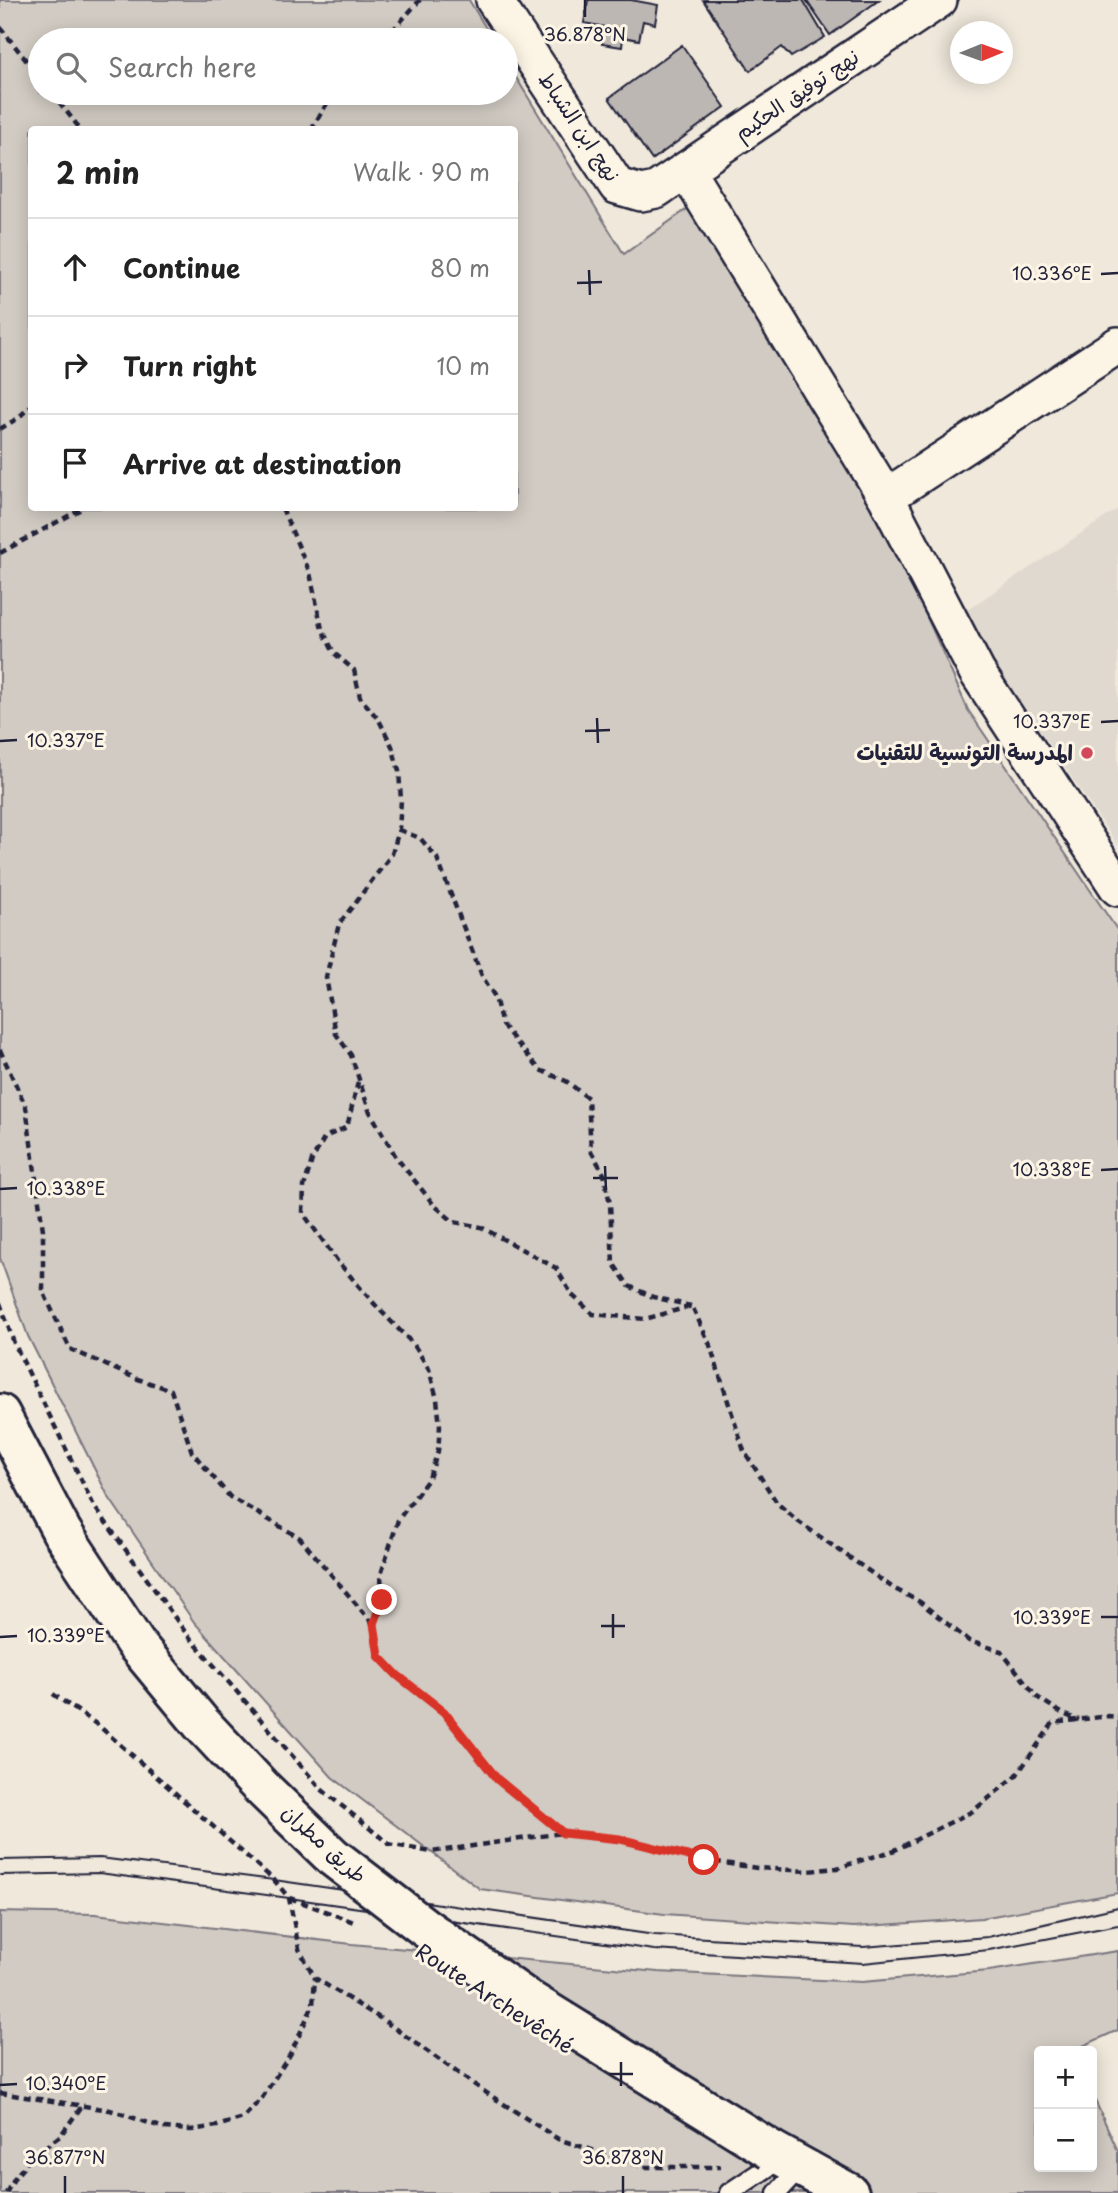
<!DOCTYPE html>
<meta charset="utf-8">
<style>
:root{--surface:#fff;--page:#f2f2f2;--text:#222;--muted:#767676;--line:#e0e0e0}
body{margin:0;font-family:"Playpen Sans","Playpen Sans Arabic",sans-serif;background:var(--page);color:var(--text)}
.controls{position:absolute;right:21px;bottom:21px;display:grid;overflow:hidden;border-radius:7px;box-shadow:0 4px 18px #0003}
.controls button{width:63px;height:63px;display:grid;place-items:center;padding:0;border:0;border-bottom:2px solid var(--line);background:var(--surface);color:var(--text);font:35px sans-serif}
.compass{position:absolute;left:950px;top:21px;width:63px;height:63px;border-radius:50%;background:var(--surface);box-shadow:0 4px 18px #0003;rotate:89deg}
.stop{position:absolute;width:21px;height:21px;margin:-16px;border:5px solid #d93025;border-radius:50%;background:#fff}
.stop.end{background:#d93025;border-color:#fff;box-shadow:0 2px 7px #0008}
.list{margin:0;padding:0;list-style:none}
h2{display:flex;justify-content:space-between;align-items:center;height:91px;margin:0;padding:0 28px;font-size:30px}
h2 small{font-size:23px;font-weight:400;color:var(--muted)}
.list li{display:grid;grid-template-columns:46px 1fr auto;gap:21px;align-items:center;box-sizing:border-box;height:98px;padding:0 28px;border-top:2px solid var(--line)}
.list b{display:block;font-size:26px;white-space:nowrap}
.list em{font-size:23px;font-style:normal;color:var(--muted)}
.icon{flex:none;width:38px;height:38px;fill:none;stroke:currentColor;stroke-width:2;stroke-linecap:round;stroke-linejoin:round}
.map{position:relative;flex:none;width:1118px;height:2193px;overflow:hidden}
.search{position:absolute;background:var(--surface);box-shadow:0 4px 18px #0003;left:28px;top:28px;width:490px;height:77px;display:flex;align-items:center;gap:18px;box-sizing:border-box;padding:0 24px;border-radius:38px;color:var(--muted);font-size:26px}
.panel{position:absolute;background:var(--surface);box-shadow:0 4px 18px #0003;left:28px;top:126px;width:490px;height:385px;border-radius:7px}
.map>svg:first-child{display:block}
.built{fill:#e0d9cf}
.green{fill:#d1cbc3;stroke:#7a767f;stroke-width:2;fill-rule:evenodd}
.building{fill:#bcb7b3;stroke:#22223b;stroke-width:2}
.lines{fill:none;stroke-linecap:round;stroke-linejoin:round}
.service-casing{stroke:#22223b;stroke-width:23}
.minor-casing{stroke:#22223b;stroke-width:40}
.tertiary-casing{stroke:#22223b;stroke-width:44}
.path{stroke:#22223b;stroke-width:4.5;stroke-dasharray:7 5;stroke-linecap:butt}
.service{stroke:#fcf5e5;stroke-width:18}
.minor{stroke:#fcf5e5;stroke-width:35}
.tertiary{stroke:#fcf5e5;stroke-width:38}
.tram{stroke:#22223b;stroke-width:2}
.tertiary-bridge-casing{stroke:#22223b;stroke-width:44;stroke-linecap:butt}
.tertiary-bridge{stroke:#fcf5e5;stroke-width:38}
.route{stroke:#d93025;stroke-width:9}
.ticks{fill:none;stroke:#22223b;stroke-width:2.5}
.poi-dot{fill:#d1495b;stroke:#fcf5e5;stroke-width:2.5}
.labels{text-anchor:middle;stroke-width:6;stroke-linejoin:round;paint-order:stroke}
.street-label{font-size:21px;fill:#22223b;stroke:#fcf5e5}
.poi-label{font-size:21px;font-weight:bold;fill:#22223b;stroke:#fcf5e5;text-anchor:end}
.ticks-label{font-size:18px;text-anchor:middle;fill:#22223b;stroke:#fcf5e5;stroke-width:6;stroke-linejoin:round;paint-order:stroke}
</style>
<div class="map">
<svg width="1118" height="2193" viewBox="0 0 1118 2193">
<rect width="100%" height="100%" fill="#efe8db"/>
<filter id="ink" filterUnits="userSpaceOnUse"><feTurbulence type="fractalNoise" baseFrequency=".0143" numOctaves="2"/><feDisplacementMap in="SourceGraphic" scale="14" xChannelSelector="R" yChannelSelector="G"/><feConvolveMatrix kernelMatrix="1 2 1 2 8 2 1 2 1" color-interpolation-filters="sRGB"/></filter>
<g filter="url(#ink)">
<path class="built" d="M 1118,509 L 1118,846 L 961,614 Z"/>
<path class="green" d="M 0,0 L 469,0 L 493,40 L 40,40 L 40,93 L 506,93 L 506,61 L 624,254 L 690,207 L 890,533 L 968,710 L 1118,931 L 1118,1893 L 982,1918 L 854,1927 L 664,1914 L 480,1889 L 332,1777 L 194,1622 L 108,1496 L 28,1336 L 0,1258 ZM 32,130 L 514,130 L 514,508 L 32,508 Z
M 0,1912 L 95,1914 L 352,1944 L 658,1972 L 862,1982 L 989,1971 L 1118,1951 L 1118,2030 L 1072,2051 L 1039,2051 L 1039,2167 L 1092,2167 L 1092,2094 L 1118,2151 L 1118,2193 L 0,2193 Z"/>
<path class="building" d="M 588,0 L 631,0 L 658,5 L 655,24 L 643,21 L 639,40 L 623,37 L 622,47 L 602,44 L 605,27 L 584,23 Z
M 703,0 L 803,0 L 825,37 L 791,57 L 782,47 L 750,71 Z
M 806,0 L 879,0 L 830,35 Z
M 682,45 L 725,107 L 652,160 L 609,98 Z"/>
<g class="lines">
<defs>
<path id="service" d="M 729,2193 L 783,2157
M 777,2193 L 800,2168"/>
<path id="minor" d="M 494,0 L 617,186 L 641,193 L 656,190 L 939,0
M 686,170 L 886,497 L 977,672 L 1118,888
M 886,497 L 1118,345"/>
<path id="tertiary" d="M 0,1414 L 62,1532
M 771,2150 L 849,2193"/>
</defs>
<use href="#service" class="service-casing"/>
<use href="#minor" class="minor-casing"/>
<use href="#tertiary" class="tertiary-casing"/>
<path class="path" d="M 0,27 L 40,78
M 384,40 L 420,0
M 52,93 L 81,130
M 311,130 L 326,105 L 337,93
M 0,429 L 18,418 L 32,405
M 282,508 L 310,573 L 322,629 L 334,653 L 354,670 L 360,697 L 379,720 L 392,746 L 399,771 L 401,800 L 399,830 L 392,854 L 339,924 L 326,977 L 336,1034 L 351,1055 L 369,1110 L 396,1157 L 434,1205 L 454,1222 L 481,1227 L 556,1268 L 572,1295 L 593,1314 L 645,1319 L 692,1306 L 710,1345 L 744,1451 L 777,1503 L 799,1522 L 893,1588 L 920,1602 L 969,1641 L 1001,1651 L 1037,1697 L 1063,1714 L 1079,1720
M 0,553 L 83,508
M 399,830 L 420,838 L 437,858 L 482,976 L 495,997 L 502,1025 L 540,1070 L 566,1081 L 588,1098 L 591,1151 L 604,1174 L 610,1204 L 613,1263 L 629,1286 L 653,1297 L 691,1306
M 0,1050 L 26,1107 L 43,1230 L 43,1291 L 70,1349 L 135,1378 L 171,1390 L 192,1452 L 230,1497 L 300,1538 L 373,1624
M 358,1082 L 347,1127 L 325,1137 L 312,1160 L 304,1187 L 303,1213 L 338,1262 L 378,1308 L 414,1345 L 429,1369 L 437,1399 L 440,1426 L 438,1451 L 429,1478 L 398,1520 L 381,1574 L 382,1600 L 374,1624 L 379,1656 L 397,1675 L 444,1712 L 497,1779 L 563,1833 L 620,1839 L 704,1860 L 757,1868 L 809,1871 L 837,1868 L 895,1850 L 973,1811 L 1016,1776 L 1053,1723 L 1108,1716 L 1118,1717
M 0,1303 L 14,1343 L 94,1506 L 186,1633 L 321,1789 L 389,1844 L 431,1852 L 562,1833
M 53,1694 L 99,1726 L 274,1880 L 289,1898 L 299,1949 L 315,1978 L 383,2020 L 482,2090 L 558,2139 L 644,2167 L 721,2167
M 290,1898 L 354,1922
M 0,2093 L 110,2110 L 164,2128 L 191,2130 L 217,2126 L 243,2118 L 262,2098 L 291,2053 L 313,2005 L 315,1978
M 6,2193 L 15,2177 L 34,2155 L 60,2136 L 82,2106"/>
<use href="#service" class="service"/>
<use href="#minor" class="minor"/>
<use href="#tertiary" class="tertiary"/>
<path class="tram" d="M 0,1860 L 100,1858 L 274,1880 L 655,1935 L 863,1947 L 988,1937 L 1118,1907
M 0,1875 L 99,1873 L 289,1898 L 654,1950 L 863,1963 L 989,1950 L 1118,1925"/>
<defs>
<path id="tertiary-bridge" d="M 62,1532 L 135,1643 L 201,1723 L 260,1786 L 333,1857 L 424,1927 L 527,1999 L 771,2150"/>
</defs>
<use href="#tertiary-bridge" class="tertiary-bridge-casing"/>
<use href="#tertiary-bridge" class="tertiary-bridge"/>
</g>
</g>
<g class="lines" filter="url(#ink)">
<path class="route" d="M 382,1600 L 374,1624 L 379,1656 L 397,1675 L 444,1712 L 497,1779 L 563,1833 L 620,1839 L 704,1860"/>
</g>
<path class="ticks" d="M 585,0 L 585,17M 589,270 L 590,295M 1101,274 L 1118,273M 577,283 L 602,282M 597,718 L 598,743M 1101,722 L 1118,721M 585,731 L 610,730M 0,741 L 17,740M 605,1166 L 606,1190M 1101,1170 L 1118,1169M 593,1178 L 618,1178M 0,1189 L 17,1188M 613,1614 L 613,1638M 1101,1617 L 1118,1617M 601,1626 L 625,1626M 0,1637 L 17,1636M 621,2062 L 621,2086M 609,2074 L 633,2074M 0,2085 L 17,2084M 65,2176 L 65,2193M 623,2176 L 623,2193"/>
<circle class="poi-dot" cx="1087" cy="753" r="7"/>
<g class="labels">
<g class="street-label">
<text transform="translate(797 95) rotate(-34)" y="7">نهج توفيق الحكيم</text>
<text transform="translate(579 127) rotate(56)" y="7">نهج ابن الشباط</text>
<text transform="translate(324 1844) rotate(42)" y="7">طريق مطران</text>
<text transform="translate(494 1999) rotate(33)" y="7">Route Archevêché</text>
</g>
<g class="poi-label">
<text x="1073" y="760">المدرسة التونسية للتقنيات</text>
</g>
</g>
<g class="ticks-label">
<text x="585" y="41">36.878°N</text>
<text x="1052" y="280">10.336°E</text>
<text x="1052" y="728">10.337°E</text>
<text x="66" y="747">10.337°E</text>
<text x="1052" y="1176">10.338°E</text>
<text x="66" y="1195">10.338°E</text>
<text x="1052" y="1624">10.339°E</text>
<text x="66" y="1642">10.339°E</text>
<text x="66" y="2090">10.340°E</text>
<text x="65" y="2164">36.877°N</text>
<text x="623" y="2164">36.878°N</text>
</g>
</svg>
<div class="controls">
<button>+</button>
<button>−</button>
</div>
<svg class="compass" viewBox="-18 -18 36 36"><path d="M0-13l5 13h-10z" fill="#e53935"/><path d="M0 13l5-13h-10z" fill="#767676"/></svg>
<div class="stop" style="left:704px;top:1860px"></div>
<div class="stop end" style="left:382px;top:1600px"></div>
<div class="search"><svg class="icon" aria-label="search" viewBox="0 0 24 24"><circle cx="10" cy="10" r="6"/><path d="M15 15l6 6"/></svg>Search here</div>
<section class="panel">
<h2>2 min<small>Walk · 90 m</small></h2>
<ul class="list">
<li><svg class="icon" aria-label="ahead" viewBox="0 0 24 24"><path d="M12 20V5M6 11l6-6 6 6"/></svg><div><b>Continue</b></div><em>80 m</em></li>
<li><svg class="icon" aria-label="right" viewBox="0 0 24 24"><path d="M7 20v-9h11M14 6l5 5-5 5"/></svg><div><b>Turn right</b></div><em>10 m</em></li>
<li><svg class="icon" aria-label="arrive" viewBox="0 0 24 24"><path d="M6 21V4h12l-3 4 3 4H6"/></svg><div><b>Arrive at destination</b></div></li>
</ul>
</section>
</div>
